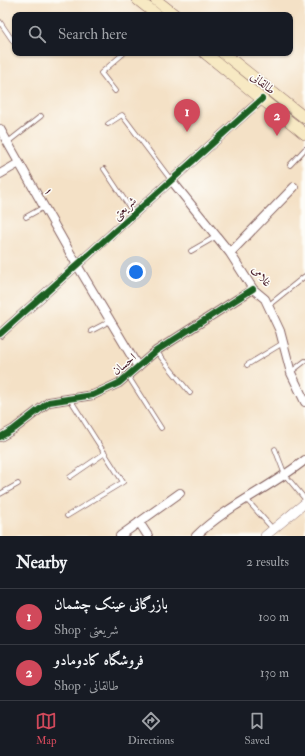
<!DOCTYPE html>
<meta charset="utf-8">
<style>
:root{--surface:#171b24;--page:#242831;--text:#f1f3f6;--muted:#9ea1a6;--line:#363941;--accent:#d1495b}
body{margin:0;font-family:"IM FELL Double Pica",Amiri,serif;background:var(--page);color:var(--text)}
.you{position:absolute;left:136px;top:272px;width:14px;height:14px;margin:-10px;border:3px solid #fff;border-radius:50%;background:#1a73e8;box-shadow:0 0 0 6px #1a73e833}
.badge{display:grid;place-items:center;width:26px;height:26px;border-radius:50%;background:var(--accent);color:#fff;font-size:13px;font-weight:700}
.pin{position:absolute;translate:-50% -33px;filter:drop-shadow(0 1px 2px #0008)}
.pin::after{content:'';position:absolute;top:21px;width:14px;height:12px;background:inherit;clip-path:polygon(0 0,100% 0,50% 100%)}
.list{margin:0;padding:0;list-style:none}
h2{display:flex;justify-content:space-between;align-items:center;height:52px;margin:0;padding:0 16px;font-size:17px}
h2 small{font-size:13px;font-weight:400;color:var(--muted)}
.list li{display:grid;grid-template-columns:26px 1fr auto;gap:12px;align-items:center;box-sizing:border-box;height:56px;padding:0 16px;border-top:1px solid var(--line)}
.list b{display:block;font-size:15px;white-space:nowrap}
.list p{margin:0;font-size:13px;white-space:nowrap;color:var(--muted)}
.list em{font-size:13px;font-style:normal;color:var(--muted)}
.icon{flex:none;width:22px;height:22px;fill:none;stroke:currentColor;stroke-width:2;stroke-linecap:round;stroke-linejoin:round}
.map{position:relative;flex:none;width:305px;height:536px;overflow:hidden}
.search{position:absolute;background:var(--surface);box-shadow:0 1px 3px #0004;left:12px;right:12px;top:12px;height:44px;display:flex;align-items:center;gap:10px;box-sizing:border-box;padding:0 14px;border-radius:8px;color:var(--muted);font-size:15px}
.sheet{height:164px;background:var(--surface)}
nav{display:flex;justify-content:space-around;align-items:center;box-sizing:border-box;height:56px;border-top:1px solid var(--line);background:var(--surface);font-size:11px;color:var(--muted)}
nav a{display:grid;justify-items:center;gap:2px}
nav .on{color:var(--accent)}
.map>svg:first-child{display:block}
.lines{fill:none;stroke-linecap:round;stroke-linejoin:round}
.service-casing{stroke:#866361;stroke-width:5.5}
.minor-casing{stroke:#866361;stroke-width:10}
.tertiary-casing{stroke:#866361;stroke-width:10}
.secondary-casing{stroke:#866361;stroke-width:12}
.service{stroke:#fff;stroke-width:4}
.minor{stroke:#fff;stroke-width:8}
.tertiary{stroke:#fff;stroke-width:9}
.secondary{stroke:#f7e9c3;stroke-width:11}
.cycleway-casing{stroke:#fdfcf7;stroke-width:8}
.cycleway{stroke:#1b5e20;stroke-width:6}
.labels{text-anchor:middle;stroke-width:3;stroke-linejoin:round;paint-order:stroke}
.street-label{font-size:12px;fill:#4a1f2b;stroke:#fdfcf7}
</style>
<div class="map">
<svg width="305" height="536" viewBox="0 0 305 536">
<rect width="100%" height="100%" fill="#fdfcf7"/>
<filter id="ink" filterUnits="userSpaceOnUse"><feTurbulence type="fractalNoise" baseFrequency=".025" numOctaves="2"/><feDisplacementMap in="SourceGraphic" scale="8" xChannelSelector="R" yChannelSelector="G"/><feConvolveMatrix kernelMatrix="1 2 1 2 8 2 1 2 1" color-interpolation-filters="sRGB"/></filter>
<filter id="wash" filterUnits="userSpaceOnUse"><feTurbulence type="fractalNoise" baseFrequency=".012" numOctaves="4" result="noise"/><feDisplacementMap in="SourceGraphic" scale="16" xChannelSelector="R" yChannelSelector="G"/><feGaussianBlur stdDeviation="0.9" result="paint"/><feColorMatrix in="noise" values="0 0 0 0 0 0 0 0 0 0 0 0 0 0 0 0 0 1.4 0 .05"/><feComposite in="paint" operator="in"/></filter>
<g filter="url(#wash)">
<rect width="100%" height="100%" fill="#f4e1c6"/>
</g>
<g filter="url(#ink)">
<g class="lines">
<defs>
<path id="service" d="M 0,22 L 15,44
M 115,91 L 101,73 L 124,53
M 108,124 L 122,115 L 171,180
M 8,142 L 41,116
M 290,165 L 305,149
M 104,169 L 134,214
M 26,217 L 44,207
M 191,251 L 217,236
M 269,305 L 305,276
M 91,331 L 110,321
M 156,351 L 190,393
M 247,365 L 283,343
M 291,372 L 305,361
M 128,376 L 161,428
M 275,449 L 285,475 L 305,499
M 70,477 L 105,453
M 0,494 L 18,484
M 246,499 L 273,529
M 67,516 L 123,482 L 70,399"/>
<path id="minor" d="M 0,129 L 77,265 L 138,367
M 0,174 L 19,163
M 172,181 L 230,253 L 253,289 L 265,299 L 280,331 L 291,373 L 305,402
M 230,253 L 294,187
M 0,437 L 14,429 L 49,402 L 93,395 L 119,383 L 156,351 L 253,289
M 139,522 L 148,536
M 120,536 L 180,493
M 196,536 C 228,505 270,488 305,460"/>
<path id="tertiary" d="M 0,334 L 262,99
M 265,536 L 305,503"/>
<path id="secondary" d="M 138,0 L 157,15
M 156,0 L 175,15
M 205,53 L 305,134
M 223,53 L 305,118"/>
</defs>
<use href="#service" class="service-casing"/>
<use href="#minor" class="minor-casing"/>
<use href="#tertiary" class="tertiary-casing"/>
<use href="#secondary" class="secondary-casing"/>
<use href="#service" class="service"/>
<use href="#minor" class="minor"/>
<use href="#tertiary" class="tertiary"/>
<use href="#secondary" class="secondary"/>
<defs>
<path id="cycleway" d="M 0,334 L 262,99
M 0,437 L 14,429 L 49,402 L 93,395 L 119,383 L 156,351 L 253,289"/>
</defs>
<use href="#cycleway" class="cycleway-casing"/>
<use href="#cycleway" class="cycleway"/>
</g>
</g>
<g class="labels">
<g class="street-label">
<text transform="translate(263 83) rotate(39)" y="4">طالقانی</text>
<text transform="translate(49 191) rotate(60)" y="4">۱</text>
<text transform="translate(124 208) rotate(-42)" y="4">شریعتی</text>
<text transform="translate(262 276) rotate(51)" y="4">غلامی</text>
<text transform="translate(124 364) rotate(-39)" y="4">احسان</text>
</g>
</g>
</svg>
<div class="you"></div>
<div class="pin badge" style="left:187px;top:132px">1</div>
<div class="pin badge" style="left:277px;top:136px">2</div>
<div class="search"><svg class="icon" aria-label="search" viewBox="0 0 24 24"><circle cx="10" cy="10" r="6"/><path d="M15 15l6 6"/></svg>Search here</div>
</div>
<section class="sheet">
<h2>Nearby<small>2 results</small></h2>
<ul class="list">
<li><span class="badge">1</span><div><b>بازرگانی عینک چشمان</b><p>Shop · شریعتی</p></div><em>100 m</em></li>
<li><span class="badge">2</span><div><b>فروشگاه کادومادو</b><p>Shop · طالقانی</p></div><em>130 m</em></li>
</ul>
</section>
<nav>
<a class="on"><svg class="icon" aria-label="map" viewBox="0 0 24 24"><path d="M3 6l6-2 6 2 6-2v14l-6 2-6-2-6 2zM9 4v14M15 6v14"/></svg>Map</a>
<a><svg class="icon" aria-label="directions" viewBox="0 0 24 24"><path d="M12 3l9 9-9 9-9-9zM9 14v-3h6M13 9l2 2-2 2"/></svg>Directions</a>
<a><svg class="icon" aria-label="saved" viewBox="0 0 24 24"><path d="M7 4h10v16l-5-4-5 4z"/></svg>Saved</a>
</nav>
